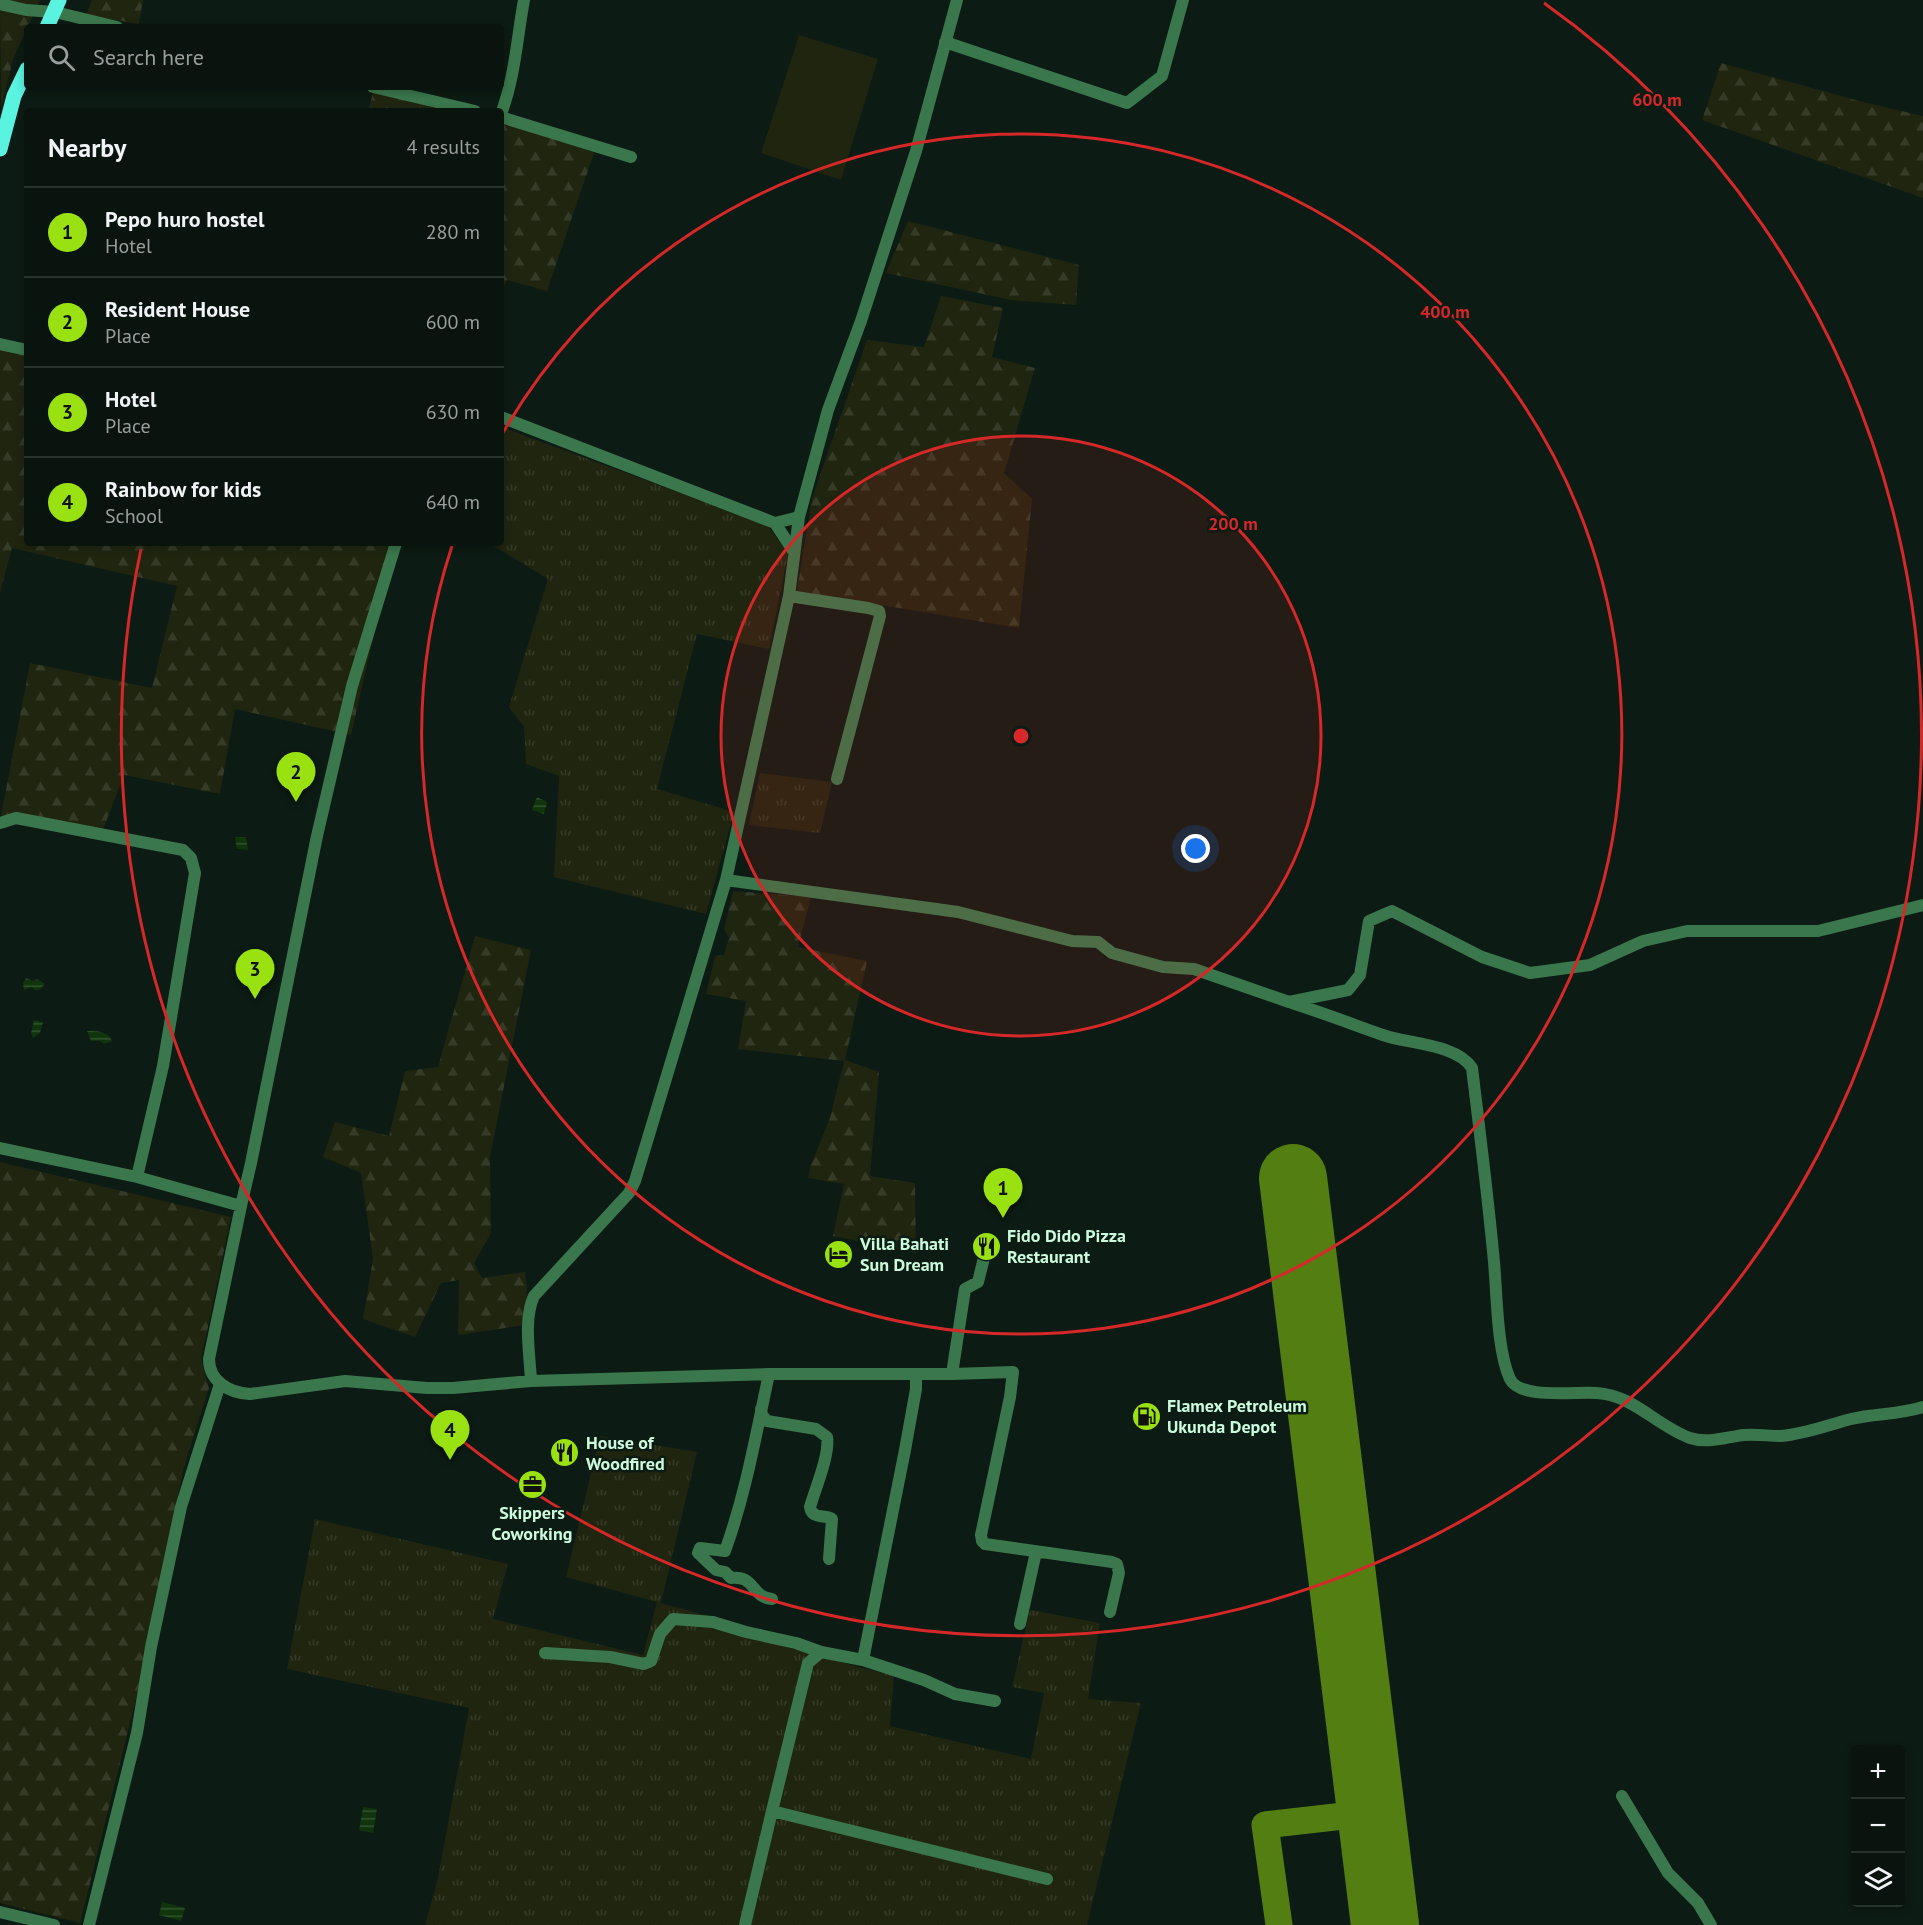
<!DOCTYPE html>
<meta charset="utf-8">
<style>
:root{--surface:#09140e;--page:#17211c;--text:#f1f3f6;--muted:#999e9e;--line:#29332e;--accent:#99e111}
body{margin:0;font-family:"PT Sans",sans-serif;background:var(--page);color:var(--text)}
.controls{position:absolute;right:18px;bottom:18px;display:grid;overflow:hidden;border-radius:6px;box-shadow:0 3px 9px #0003}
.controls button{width:54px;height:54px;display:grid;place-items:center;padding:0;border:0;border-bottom:2px solid var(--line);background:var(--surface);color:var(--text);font:30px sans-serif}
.you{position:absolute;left:1196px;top:849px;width:21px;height:21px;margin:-15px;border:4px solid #fff;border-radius:50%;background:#1a73e8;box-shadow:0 0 0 9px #1a73e833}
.badge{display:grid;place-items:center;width:39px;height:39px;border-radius:50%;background:var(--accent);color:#111;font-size:20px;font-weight:700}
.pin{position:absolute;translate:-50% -50px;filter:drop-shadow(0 2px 3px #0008)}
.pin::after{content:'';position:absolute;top:32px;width:21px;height:18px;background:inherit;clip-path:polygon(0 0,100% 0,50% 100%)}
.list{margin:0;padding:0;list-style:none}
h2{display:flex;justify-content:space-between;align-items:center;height:78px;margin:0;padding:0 24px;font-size:26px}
h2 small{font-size:20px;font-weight:400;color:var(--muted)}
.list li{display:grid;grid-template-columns:39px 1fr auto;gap:18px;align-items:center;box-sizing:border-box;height:90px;padding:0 24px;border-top:2px solid var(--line)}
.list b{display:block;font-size:22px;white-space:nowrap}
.list p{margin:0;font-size:20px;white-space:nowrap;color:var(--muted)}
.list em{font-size:20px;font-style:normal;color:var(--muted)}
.icon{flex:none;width:33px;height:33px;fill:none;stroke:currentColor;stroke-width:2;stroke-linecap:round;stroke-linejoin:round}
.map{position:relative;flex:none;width:1923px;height:1925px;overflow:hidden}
.search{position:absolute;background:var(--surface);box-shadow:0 3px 9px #0003;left:24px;top:24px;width:480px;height:66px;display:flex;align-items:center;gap:15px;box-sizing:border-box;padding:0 21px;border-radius:6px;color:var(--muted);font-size:22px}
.panel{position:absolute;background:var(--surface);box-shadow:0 3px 9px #0003;left:24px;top:108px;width:480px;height:438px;border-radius:6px}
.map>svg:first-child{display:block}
.grass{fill:url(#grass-tufts)}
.forest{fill:url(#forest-firs)}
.pitch{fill:#202510}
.water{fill:url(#water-rules)}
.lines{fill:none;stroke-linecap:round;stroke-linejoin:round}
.taxiway{stroke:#527e12;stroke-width:27}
.runway{stroke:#527e12;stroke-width:68}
.street{stroke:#3b774c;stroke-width:12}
.primary{stroke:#5af3e0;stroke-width:15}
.ring{fill:none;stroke:#d62828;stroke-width:3}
.labels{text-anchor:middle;stroke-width:5;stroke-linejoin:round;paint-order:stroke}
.poi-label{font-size:18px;font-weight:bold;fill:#cbfbdc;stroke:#0c1b13;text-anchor:start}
.centre{fill:#d62828;stroke:#0c1b13;stroke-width:3}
.ring-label{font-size:18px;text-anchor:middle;font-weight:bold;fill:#d62828;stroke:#0c1b13;stroke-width:5;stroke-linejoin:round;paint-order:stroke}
</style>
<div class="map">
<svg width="1923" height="1925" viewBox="0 0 1923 1925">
<defs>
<pattern id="grass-tufts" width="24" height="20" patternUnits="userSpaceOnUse" patternTransform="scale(1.5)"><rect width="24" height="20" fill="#202510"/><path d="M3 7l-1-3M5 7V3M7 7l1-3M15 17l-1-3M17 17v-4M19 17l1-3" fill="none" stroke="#353b27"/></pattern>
<pattern id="forest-firs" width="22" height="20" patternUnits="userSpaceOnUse" patternTransform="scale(1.5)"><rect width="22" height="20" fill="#202510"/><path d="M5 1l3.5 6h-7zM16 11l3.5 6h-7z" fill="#353b27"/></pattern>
<pattern id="water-rules" width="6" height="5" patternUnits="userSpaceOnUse" patternTransform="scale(1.5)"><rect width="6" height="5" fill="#10350c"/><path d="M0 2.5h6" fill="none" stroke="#31532f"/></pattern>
</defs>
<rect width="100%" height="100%" fill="#0c1b13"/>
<path class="grass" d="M 501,427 L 767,525 L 788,553 L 769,649 L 697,634 L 657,789 L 734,812 L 706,914 L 554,877 L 559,776 L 526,764 L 524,727 L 509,707 L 548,579 L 494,546 L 494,543 L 501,543 Z
M 760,773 L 832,782 L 820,833 L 749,825 Z
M 600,1436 L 697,1452 L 661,1603 L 804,1642 L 809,1654 L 894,1676 L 890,1726 L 1031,1759 L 1044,1693 L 1012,1687 L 1030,1610 L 1100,1623 L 1088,1699 L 1141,1703 L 1087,1925 L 425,1925 L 438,1878 L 469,1708 L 287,1669 L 315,1519 L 508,1564 L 493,1619 L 643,1655 L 657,1602 L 566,1577 Z"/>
<path class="forest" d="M 0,0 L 40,0 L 13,59 L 1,109 Z
M 92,0 L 143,0 L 139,24 L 86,15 Z
M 1721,63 L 1863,102 L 1923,116 L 1923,198 L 1702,120 Z
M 373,93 L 452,111 L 368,111 Z
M 501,123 L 595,150 L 547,291 L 507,280 L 501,292 Z
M 908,221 L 1079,265 L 1076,305 L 1011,300 L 886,273 Z
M 941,296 L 1003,308 L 992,357 L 1035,368 L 1004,473 L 1032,499 L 1019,628 L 797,591 L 812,498 L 867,340 L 924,347 Z
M 0,347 L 27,353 L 27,543 L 395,543 L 351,735 L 235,709 L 220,794 L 124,775 L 101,835 L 1,816 L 30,663 L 152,688 L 177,586 L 12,548 L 0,592 Z
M 733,891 L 811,897 L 798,947 L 867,961 L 845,1060 L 879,1072 L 870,1176 L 915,1183 L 916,1253 L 833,1236 L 844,1184 L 808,1178 L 811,1165 L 830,1118 L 844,1061 L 738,1049 L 746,1001 L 706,994 L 715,956 L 724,955 L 729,938 L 724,929 Z
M 475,936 L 531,950 L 490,1157 L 491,1233 L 474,1263 L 482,1278 L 525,1272 L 531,1324 L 458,1335 L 459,1280 L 441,1283 L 415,1337 L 363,1319 L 373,1259 L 361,1173 L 323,1157 L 335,1122 L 389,1136 L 405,1071 L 438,1067 Z
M 0,1162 L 231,1217 L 201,1360 L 209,1388 L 184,1467 L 139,1687 L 80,1923 L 0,1903 Z"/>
<path class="pitch" d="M 799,35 L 878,59 L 841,180 L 761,153 Z"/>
<path class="water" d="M 537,797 L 547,802 L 544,814 L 532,810 Z
M 235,837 L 246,837 L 248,850 L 237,849 Z
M246 980a7 7 0 1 1 14 0a7 7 0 1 1-14 0Z
M 26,978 L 33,981 L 37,979 L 45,984 L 40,989 L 36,991 L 32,987 L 24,990 L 23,983 Z
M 34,1020 L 43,1022 L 40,1033 L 33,1038 L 31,1033 Z
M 87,1031 C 97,1031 108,1031 112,1041 L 104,1044 L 100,1041 L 91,1041 Z
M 363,1807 L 377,1809 L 373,1833 L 359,1830 Z
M 162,1902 L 185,1908 L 181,1921 L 159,1915 Z"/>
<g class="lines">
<path class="taxiway" d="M 1279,1925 L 1265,1825 L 1370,1813"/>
<path class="runway" d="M 1293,1178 L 1385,1925"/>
<path class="street" d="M 0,4 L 26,10 L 55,12 L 117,27
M 945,42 L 1127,103 L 1162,76 L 1183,0
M 373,87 L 475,111
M 501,114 C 515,77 517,38 524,0
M 501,117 L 631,157
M 0,344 L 27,350
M 501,417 L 775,523 L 799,517 L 828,410 L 861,321 L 916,151 L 957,0
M 775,523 L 794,552
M 789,596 L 868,608 L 879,611 L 880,616 L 837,779
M 0,823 L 16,818 L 183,850 L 191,858 L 195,873 L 163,1066 L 137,1177
M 726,880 L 958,912 L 1072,941 L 1098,942 L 1112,953 L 1163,967 L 1194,969 L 1289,1002 L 1348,990 L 1360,975 L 1369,921 L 1392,911 L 1482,957 L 1530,973 L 1590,965 L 1643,941 L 1687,931 L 1818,931 L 1923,905
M 1292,1003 C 1323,1013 1352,1024 1383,1035 C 1408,1044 1457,1044 1472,1068 C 1480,1133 1488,1197 1494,1262 C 1497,1295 1497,1351 1510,1379 C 1520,1400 1577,1391 1597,1393 C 1633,1395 1657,1426 1690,1438 C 1708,1444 1726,1437 1744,1435 C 1756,1434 1769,1436 1781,1436 C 1806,1434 1828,1425 1851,1419 C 1875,1413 1899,1415 1923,1407
M 0,1148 L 137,1177 L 241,1206 L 209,1359 C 209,1381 229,1393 250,1394 L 345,1381 L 427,1388 L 453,1388 L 531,1381 L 769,1374 L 952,1374 L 1013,1372 L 1010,1397 L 981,1535 L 982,1541 L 985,1544 L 1112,1562 L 1117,1564 L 1119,1573 L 1110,1612
M 241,1206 L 251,1163 L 317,836 L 352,686 L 396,543
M 769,1374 C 756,1434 746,1493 725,1551 L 700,1548 L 698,1553 L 716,1570 L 725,1572 L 731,1578 C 756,1575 750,1597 772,1599
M 952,1374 L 965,1289 L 978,1282 L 985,1254
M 531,1381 C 530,1356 523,1319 534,1296 L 629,1193 L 635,1181 L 726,880 L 789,596 L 799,517
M 761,1409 L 762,1415 L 767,1421 L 816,1429 L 827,1437 C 830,1455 815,1489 810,1507 C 812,1520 825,1514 832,1519 L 829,1559
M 1020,1624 L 1036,1552
M 545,1653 L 610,1657 L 644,1664 L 651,1661 L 660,1634 L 673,1619 L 713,1622 L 746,1632 L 796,1643 L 821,1652 L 863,1660 L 924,1680 L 955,1694 L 995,1701
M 863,1660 L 905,1450 L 916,1389 L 916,1375
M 1622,1796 L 1668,1873 L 1698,1903 L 1711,1925
M 772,1811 L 808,1663 L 821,1652
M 0,1912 L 54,1925
M 89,1925 L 137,1733 L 151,1647 L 181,1507 L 220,1384
M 745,1925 L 772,1811 L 1047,1879"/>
<path class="primary" d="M 47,27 L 59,0
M 0,149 L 14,96 L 27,69"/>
</g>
<circle cx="1021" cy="736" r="300" fill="#d62828" fill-opacity=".12"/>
<g class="ring">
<circle cx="1021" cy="736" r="300"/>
<path d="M501 436A600 600 0 1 1 452 546"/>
<path d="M1544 3A900 900 0 1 1 141 549"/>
</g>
<defs>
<symbol id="restaurant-disc" viewBox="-11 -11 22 22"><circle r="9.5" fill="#99e111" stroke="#0c1b13"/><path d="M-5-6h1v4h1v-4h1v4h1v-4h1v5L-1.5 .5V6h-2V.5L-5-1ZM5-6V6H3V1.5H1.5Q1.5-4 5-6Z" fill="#111"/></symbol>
<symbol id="hotel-disc" viewBox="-11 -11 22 22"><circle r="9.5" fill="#99e111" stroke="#0c1b13"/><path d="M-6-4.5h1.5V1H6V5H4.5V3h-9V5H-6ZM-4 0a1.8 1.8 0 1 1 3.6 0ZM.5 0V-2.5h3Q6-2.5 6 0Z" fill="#111"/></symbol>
<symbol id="fuel-disc" viewBox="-11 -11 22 22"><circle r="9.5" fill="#99e111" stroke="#0c1b13"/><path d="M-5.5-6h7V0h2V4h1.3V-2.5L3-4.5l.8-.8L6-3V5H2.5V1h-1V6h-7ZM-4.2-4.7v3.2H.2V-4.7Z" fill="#111"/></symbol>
<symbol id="office-disc" viewBox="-11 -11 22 22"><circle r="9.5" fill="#99e111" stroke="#0c1b13"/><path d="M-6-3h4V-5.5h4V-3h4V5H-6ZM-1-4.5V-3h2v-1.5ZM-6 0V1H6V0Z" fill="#111"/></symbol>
</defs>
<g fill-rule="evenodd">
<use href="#restaurant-disc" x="970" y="1230" width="33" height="33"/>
<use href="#hotel-disc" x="822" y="1238" width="33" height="33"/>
<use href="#fuel-disc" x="1130" y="1400" width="33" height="33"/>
<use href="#restaurant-disc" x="548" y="1436" width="33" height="33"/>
<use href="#office-disc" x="516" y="1468" width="33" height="33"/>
</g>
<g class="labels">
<g class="poi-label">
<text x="1007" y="1242">Fido Dido Pizza<tspan x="1007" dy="21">Restaurant</tspan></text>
<text x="860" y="1250">Villa Bahati<tspan x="860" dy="21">Sun Dream</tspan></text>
<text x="1167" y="1412">Flamex Petroleum<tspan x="1167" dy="21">Ukunda Depot</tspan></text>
<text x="586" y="1449">House of<tspan x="586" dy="21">Woodfired</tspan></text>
<text x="532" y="1519" text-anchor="middle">Skippers<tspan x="532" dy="21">Coworking</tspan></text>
</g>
</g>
<circle cx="1021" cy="736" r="9" class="centre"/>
<g class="ring-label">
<text x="1657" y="106">600 m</text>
<text x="1445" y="318">400 m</text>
<text x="1233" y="530">200 m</text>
</g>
</svg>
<div class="controls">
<button>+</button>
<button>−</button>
<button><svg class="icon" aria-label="layers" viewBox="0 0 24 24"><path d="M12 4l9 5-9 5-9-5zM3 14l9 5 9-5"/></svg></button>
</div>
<div class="you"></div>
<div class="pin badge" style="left:1003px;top:1218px">1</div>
<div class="pin badge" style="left:296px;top:802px">2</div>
<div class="pin badge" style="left:255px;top:999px">3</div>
<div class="pin badge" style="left:450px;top:1460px">4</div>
<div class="search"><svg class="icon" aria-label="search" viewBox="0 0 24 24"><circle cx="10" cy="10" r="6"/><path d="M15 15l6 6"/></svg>Search here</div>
<section class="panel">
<h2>Nearby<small>4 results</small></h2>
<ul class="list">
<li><span class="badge">1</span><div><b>Pepo huro hostel</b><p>Hotel</p></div><em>280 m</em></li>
<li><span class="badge">2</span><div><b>Resident House</b><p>Place</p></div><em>600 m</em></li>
<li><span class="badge">3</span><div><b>Hotel</b><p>Place</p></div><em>630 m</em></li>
<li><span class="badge">4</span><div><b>Rainbow for kids</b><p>School</p></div><em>640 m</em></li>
</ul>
</section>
</div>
